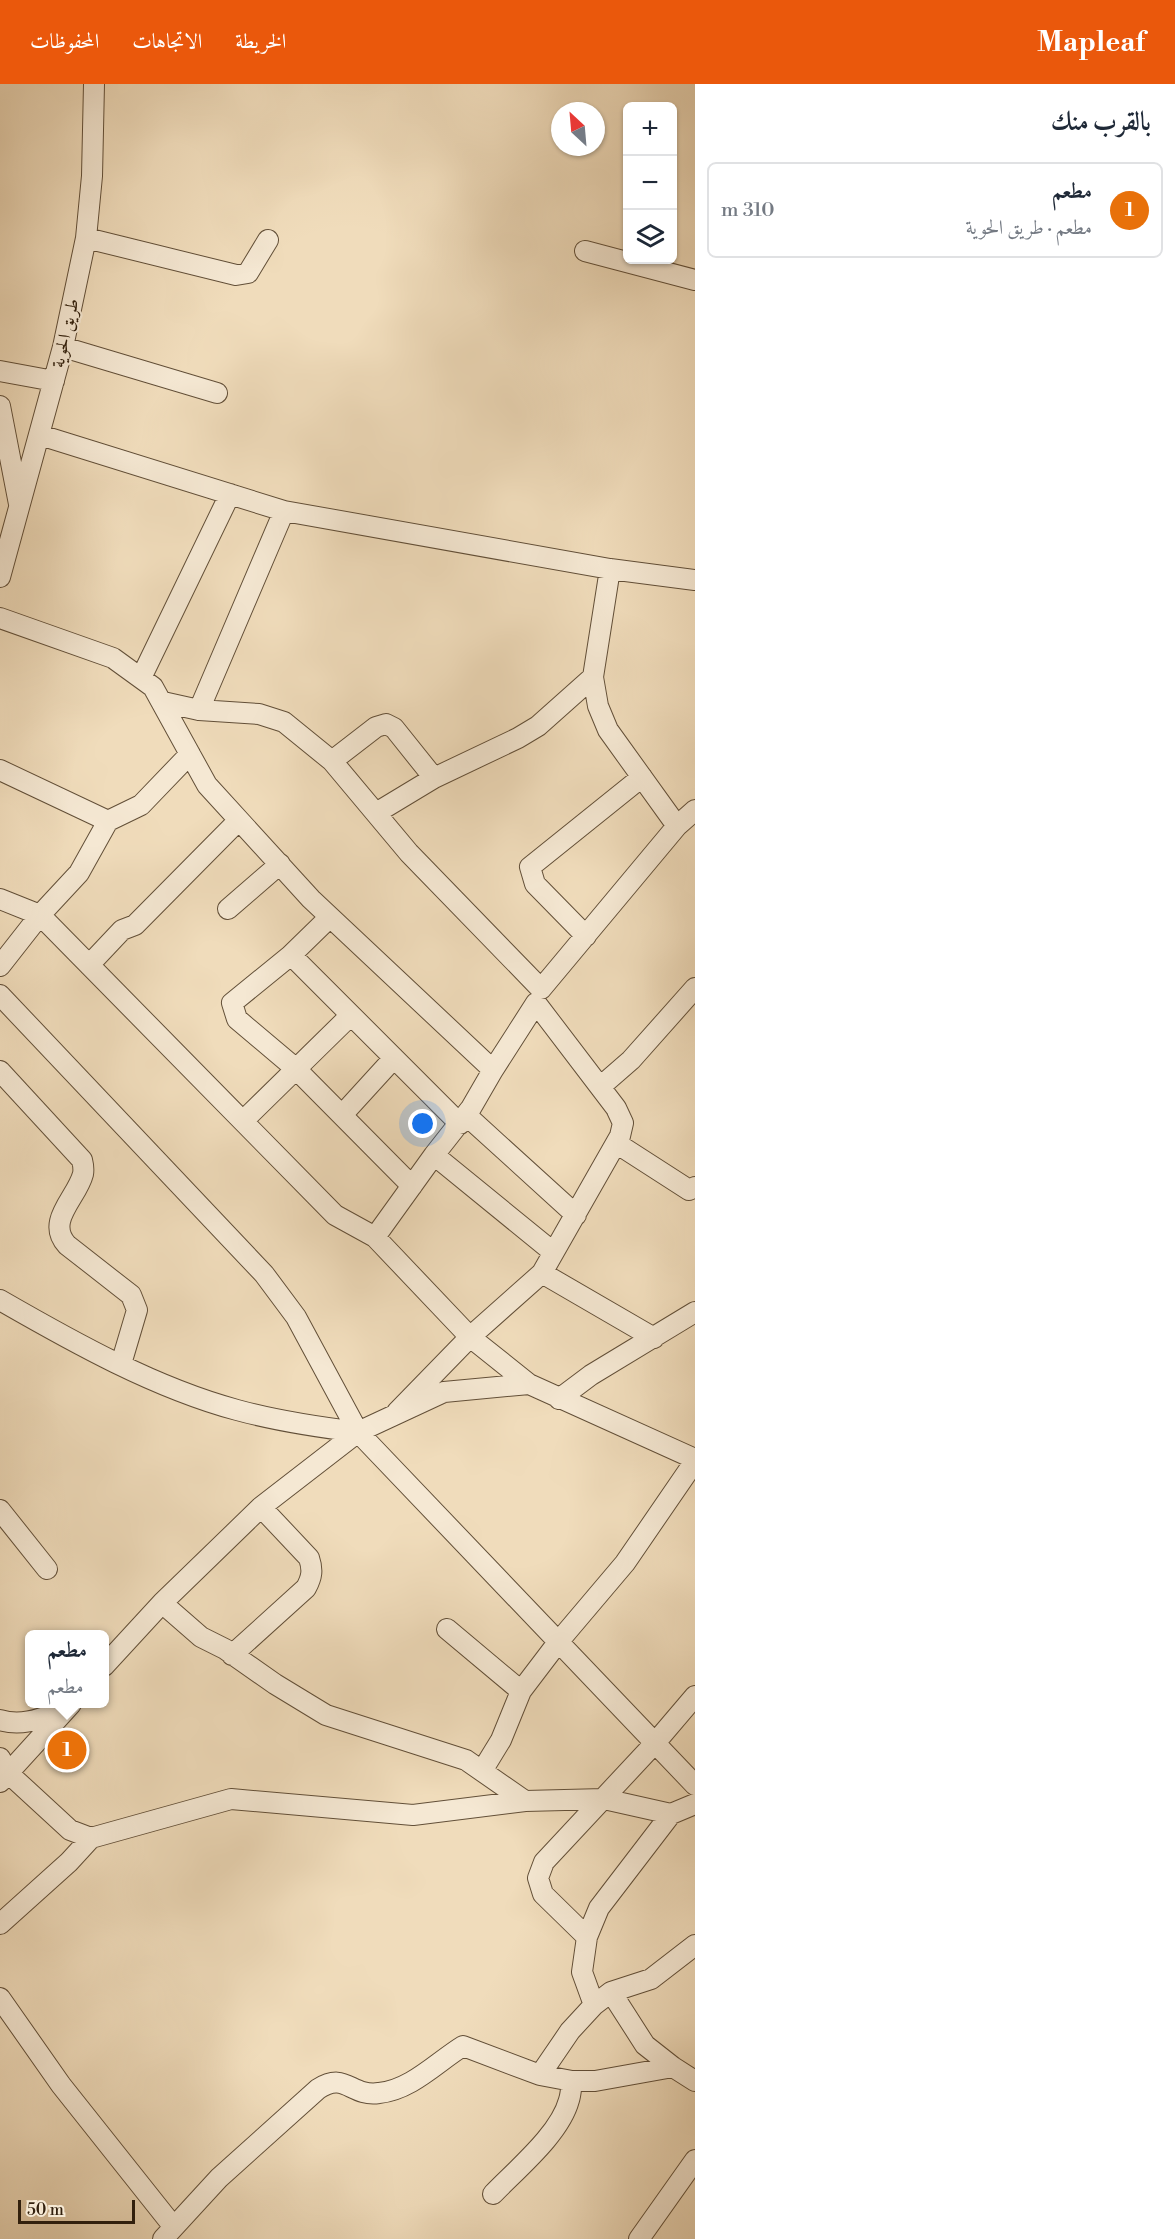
<!DOCTYPE html>
<html lang="ar">
<meta charset="utf-8">
<style>
:root{--surface:#fff;--page:#f2f2f3;--text:#1f2937;--muted:#747a83;--line:#e0e1e3;--accent:#ea580c}
body{margin:0;font-family:"Libre Bodoni",Amiri,serif;background:var(--page);color:var(--text);direction:rtl}
.controls{position:absolute;right:18px;top:18px;display:grid;overflow:hidden;border-radius:9px;box-shadow:0 2px 4px #0004}
.controls button{width:54px;height:54px;display:grid;place-items:center;padding:0;border:0;border-bottom:2px solid var(--line);background:var(--surface);color:var(--text);font:30px sans-serif}
.compass{position:absolute;left:551px;top:18px;width:54px;height:54px;border-radius:50%;background:var(--surface);box-shadow:0 2px 4px #0004;rotate:334deg}
.scale{position:absolute;left:18px;bottom:15px;width:117px;box-sizing:border-box;padding-left:6px;border:3px solid #32200d;border-top:0;font-size:16px;line-height:21px;white-space:nowrap;color:#32200d;-webkit-text-stroke:4px #f5e8d3;paint-order:stroke}
.you{position:absolute;left:423px;top:1040px;width:21px;height:21px;margin:-15px;border:4px solid #fff;border-radius:50%;background:#1a73e8;box-shadow:0 0 0 9px #1a73e833}
.badge{display:grid;place-items:center;width:39px;height:39px;border-radius:50%;background:var(--accent);color:#fff;font-size:20px;font-weight:700}
.pin{position:absolute;translate:-50% -50%;border:3px solid #fff;box-shadow:0 2px 6px #0006}
.popup{position:absolute;left:25px;top:1546px;width:84px;height:78px;box-sizing:border-box;display:grid;place-content:center;border-radius:9px;background:var(--surface);filter:drop-shadow(0 2px 4px #0005);font-size:20px;white-space:nowrap;color:var(--muted)}
.popup b{font-size:22px;color:var(--text)}
.popup::after{content:'';position:absolute;left:50%;top:100%;margin-left:-12px;border:12px solid transparent;border-top-color:var(--surface)}
.list{margin:0;padding:0;list-style:none}
h2{display:flex;justify-content:space-between;align-items:center;height:78px;margin:0;padding:0 24px;font-size:26px}
h2 small{font-size:20px;font-weight:400;color:var(--muted)}
.list li{display:grid;grid-template-columns:39px 1fr auto;gap:18px;align-items:center;box-sizing:border-box;height:96px;margin:0 12px 12px;padding:0 12px;border:2px solid var(--line);border-radius:9px}
.list b{display:block;font-size:22px;white-space:nowrap}
.list p{margin:0;font-size:20px;white-space:nowrap;color:var(--muted)}
.list em{font-size:20px;font-style:normal;color:var(--muted)}
.icon{flex:none;width:33px;height:33px;fill:none;stroke:currentColor;stroke-width:2;stroke-linecap:round;stroke-linejoin:round}
.map{position:relative;flex:none;width:695px;height:2155px;overflow:hidden;direction:ltr}
header{display:flex;align-items:center;gap:36px;box-sizing:border-box;height:84px;padding:0 30px;background:var(--accent);color:#fff}
header strong{font-size:28px}
nav{display:flex;gap:33px;margin-inline-start:auto;font-size:21px}
main{display:flex}
aside{flex:1;background:var(--surface)}
.map>svg:first-child{display:block}
.lines{fill:none;stroke-linecap:round;stroke-linejoin:round}
.minor-casing{stroke:#624f38;stroke-width:22}
.minor{stroke:#f5e8d3;stroke-width:20}
.labels{text-anchor:middle;stroke-width:4.5;stroke-linejoin:round;paint-order:stroke}
.street-label{font-size:18px;fill:#32200d;stroke:#f5e8d3}
</style>
<header>
<strong>Mapleaf</strong>
<nav><a>الخريطة</a><a>الاتجاهات</a><a>المحفوظات</a></nav>
</header>
<main>
<aside>
<h2>بالقرب منك<small></small></h2>
<ul class="list">
<li><span class="badge" style="background:#e8710a">1</span><div><b>مطعم</b><p>مطعم · طريق الحوية</p></div><em>310 m</em></li>
</ul>
</aside>
<div class="map">
<svg width="695" height="2155" viewBox="0 0 695 2155">
<rect width="100%" height="100%" fill="#f0dcbb"/>
<filter id="stains"><feTurbulence type="fractalNoise" baseFrequency=".00333" numOctaves="4"/><feColorMatrix values="0 0 0 0 .2 0 0 0 0 .09 0 0 0 0 .02 0 0 0 .5 -.17"/></filter>
<radialGradient id="worn" r=".72"><stop offset=".6" stop-color="#630" stop-opacity="0"/><stop offset="1" stop-color="#630" stop-opacity=".3"/></radialGradient>
<g class="lines">
<defs>
<path id="minor" d="M 86,154 L 236,191 L 248,189 L 268,156
M 585,167 L 695,196
M 63,263 L 217,309
M 0,287 L 54,297
M 0,322 L 19,420
M 40,351 L 284,427 L 610,485 L 695,496
M 610,485 L 593,593 L 598,622 L 608,646 L 677,742
M 0,493 L 63,263 L 86,154 L 92,92 L 94,0
M 0,534 L 113,574 L 153,603 L 207,701 L 311,815 L 493,986
M 141,594 L 230,410
M 163,618 L 199,626 L 259,630 L 284,638 L 332,677 L 409,769 L 541,905 L 677,742 L 695,726
M 199,626 L 284,427
M 332,677 L 376,643 L 386,640 L 394,644 L 434,694
M 0,686 L 108,737
M 376,729 L 434,694 L 518,654 L 538,642 L 593,593
M 0,815 L 40,831 L 335,1131 L 375,1153
M 228,825 L 280,780
M 586,852 L 535,800 L 530,783 L 642,693
M 291,871 L 330,833
M 89,881 L 122,846 L 135,841 L 239,736
M 0,882 L 40,831 L 79,789 L 108,737 L 141,721 L 190,670
M 0,911 L 264,1190 L 296,1233 L 358,1348 L 695,1701
M 0,987 L 82,1076 C 83,1080 84,1085 83,1090 C 77,1114 45,1137 67,1161 L 131,1211 L 137,1226 L 121,1280
M 600,1003 L 631,976 L 695,904
M 342,1031 L 394,974
M 466,1031 L 576,1131
M 243,1037 L 350,932
M 616,1059 L 689,1106 L 695,1103
M 434,1071 L 553,1168
M 412,1102 L 295,984 L 237,935 L 232,919 L 291,871 L 460,1040
M 542,1189 L 654,1254
M 0,1216 C 73,1258 155,1304 237,1326 C 277,1337 317,1343 358,1348
M 559,1315 L 591,1291 L 695,1228
M 397,1328 L 470,1253 L 542,1189 L 620,1052 L 623,1039 L 616,1024 L 536,919 L 493,986 L 471,1024 L 434,1071 L 375,1153 L 470,1253 L 529,1300
M 0,1426 L 47,1485
M 162,1519 L 201,1553 L 225,1565 L 275,1600 L 326,1631 L 466,1676 L 525,1717
M 447,1545 L 521,1607
M 232,1571 L 306,1504 C 312,1493 313,1486 309,1474 L 261,1423
M 104,1582 L 162,1519 L 261,1423 L 358,1348 L 444,1308 L 529,1300 L 695,1375
M 0,1636 C 22,1643 42,1634 62,1627
M 0,1674 L 8,1689 L 70,1746 L 91,1754 L 231,1715 L 413,1731 L 525,1717 L 604,1715 L 671,1730 L 695,1720
M 482,1687 L 501,1656 L 521,1607 L 559,1557 L 625,1479 L 695,1377
M 0,1698 L 71,1620
M 0,1840 L 69,1778 L 91,1754
M 587,1853 L 543,1810 L 538,1794 L 544,1778 L 655,1659 L 695,1612
M 611,1908 L 645,1961 L 673,1983 L 695,1997
M 0,1914 L 61,2001 L 173,2142
M 594,1921 L 582,1888 L 587,1853 L 599,1824 L 671,1730
M 540,1991 L 570,1947 L 594,1921 L 611,1908 L 651,1895 L 695,1861
M 493,2110 C 517,2085 560,2050 569,2016 C 571,2010 571,2003 572,1997
M 163,2155 L 219,2094 L 318,2005 C 346,1987 350,2013 379,2009 C 411,2006 437,1978 463,1962 L 540,1991 L 572,1997 L 595,1997 L 673,1983
M 639,2155 L 695,2076"/>
</defs>
<use href="#minor" class="minor-casing"/>
<use href="#minor" class="minor"/>
</g>
<g class="labels">
<g class="street-label">
<text transform="translate(65 249) rotate(-77)" y="6">طريق الحوية</text>
</g>
</g>
<rect width="100%" height="100%" filter="url(#stains)"/>
<rect width="100%" height="100%" fill="url(#worn)"/>
</svg>
<div class="controls">
<button>+</button>
<button>−</button>
<button><svg class="icon" aria-label="layers" viewBox="0 0 24 24"><path d="M12 4l9 5-9 5-9-5zM3 14l9 5 9-5"/></svg></button>
</div>
<svg class="compass" viewBox="-18 -18 36 36"><path d="M0-13l5 13h-10z" fill="#e53935"/><path d="M0 13l5-13h-10z" fill="#747a83"/></svg>
<div class="scale">50 m</div>
<div class="you"></div>
<div class="pin badge" style="left:67px;top:1666px;background:#e8710a">1</div>
<div class="popup"><b>مطعم</b>مطعم</div>
</div>
</main>
